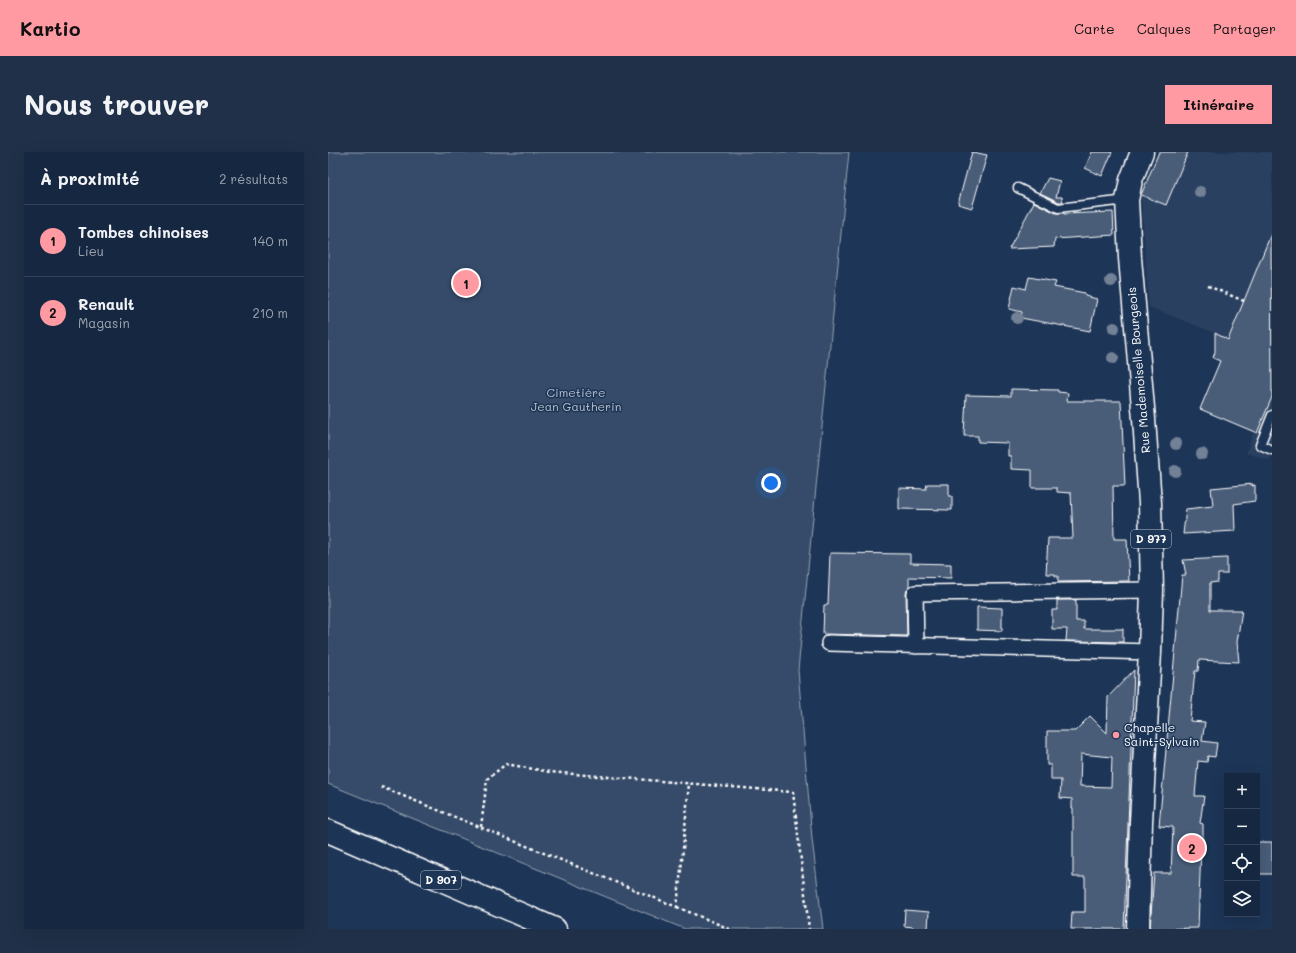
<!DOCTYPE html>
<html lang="fr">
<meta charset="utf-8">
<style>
:root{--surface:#162841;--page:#1f3048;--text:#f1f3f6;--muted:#9ea6b1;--line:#35445a;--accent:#ff9aa2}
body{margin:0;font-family:Mali,sans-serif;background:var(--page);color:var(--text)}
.controls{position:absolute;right:12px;bottom:12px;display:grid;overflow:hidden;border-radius:0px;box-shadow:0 4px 16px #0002}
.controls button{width:36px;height:36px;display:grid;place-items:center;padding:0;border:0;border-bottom:1px solid var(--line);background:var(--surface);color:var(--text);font:20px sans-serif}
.you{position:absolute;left:443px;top:331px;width:14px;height:14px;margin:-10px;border:3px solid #fff;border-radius:50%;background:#1a73e8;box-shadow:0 0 0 6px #1a73e833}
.badge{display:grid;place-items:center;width:26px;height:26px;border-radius:50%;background:var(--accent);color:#111;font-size:13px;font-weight:700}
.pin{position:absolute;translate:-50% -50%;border:2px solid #fff;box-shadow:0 1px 4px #0006}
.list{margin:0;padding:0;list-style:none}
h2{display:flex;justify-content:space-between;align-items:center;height:52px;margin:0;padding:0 16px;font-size:17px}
h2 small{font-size:13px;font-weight:400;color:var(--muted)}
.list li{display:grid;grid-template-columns:26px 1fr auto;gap:12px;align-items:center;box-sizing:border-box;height:72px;padding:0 16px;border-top:1px solid var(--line)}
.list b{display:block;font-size:15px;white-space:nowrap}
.list p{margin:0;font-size:13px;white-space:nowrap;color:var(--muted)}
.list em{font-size:13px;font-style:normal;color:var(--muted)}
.icon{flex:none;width:22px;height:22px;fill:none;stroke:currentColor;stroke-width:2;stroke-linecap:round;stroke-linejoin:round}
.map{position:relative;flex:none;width:944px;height:777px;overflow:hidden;border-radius:0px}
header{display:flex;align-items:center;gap:24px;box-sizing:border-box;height:56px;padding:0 20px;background:var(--accent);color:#111}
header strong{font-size:19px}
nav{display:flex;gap:22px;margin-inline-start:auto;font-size:14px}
.intro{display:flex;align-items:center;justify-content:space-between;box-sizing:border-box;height:96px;padding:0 24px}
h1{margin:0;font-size:28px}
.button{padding:10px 18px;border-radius:0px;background:var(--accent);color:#111;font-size:14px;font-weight:700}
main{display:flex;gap:24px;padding:0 24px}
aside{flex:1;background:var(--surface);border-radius:0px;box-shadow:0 4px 16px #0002}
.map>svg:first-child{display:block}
.built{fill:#2a4161}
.green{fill:#364b69;stroke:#9aa5b4}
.building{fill:#4a5d79;stroke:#fff;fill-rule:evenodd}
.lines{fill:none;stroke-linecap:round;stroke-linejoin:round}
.lane-casing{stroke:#fff;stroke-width:11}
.street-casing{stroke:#fff;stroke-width:18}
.primary-casing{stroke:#fff;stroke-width:25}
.path{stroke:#fff;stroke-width:2.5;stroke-dasharray:3 3;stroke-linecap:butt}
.lane{stroke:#1d3557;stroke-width:8}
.street{stroke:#1d3557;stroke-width:15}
.primary{stroke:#1d3557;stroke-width:22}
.tree{fill:#738196}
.poi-dot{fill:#ff9aa2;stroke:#1d3557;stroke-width:1.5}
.labels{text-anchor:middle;stroke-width:3;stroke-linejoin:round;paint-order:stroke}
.shield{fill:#1d3557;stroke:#bbc2cd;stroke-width:1}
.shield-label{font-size:11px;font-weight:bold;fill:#fff}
.street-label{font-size:12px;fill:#fff;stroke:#1d3557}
.park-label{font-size:12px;fill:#b9c0ca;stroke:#1d3557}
.poi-label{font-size:12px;fill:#fff;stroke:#1d3557;text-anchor:start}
</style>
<header>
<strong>Kartio</strong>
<nav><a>Carte</a><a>Calques</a><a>Partager</a></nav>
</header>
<div class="intro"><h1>Nous trouver</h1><a class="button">Itinéraire</a></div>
<main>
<aside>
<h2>À proximité<small>2 résultats</small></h2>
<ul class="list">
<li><span class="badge">1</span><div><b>Tombes chinoises</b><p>Lieu</p></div><em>140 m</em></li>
<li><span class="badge">2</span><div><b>Renault</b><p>Magasin</p></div><em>210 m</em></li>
</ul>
</aside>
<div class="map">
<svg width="944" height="777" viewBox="0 0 944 777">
<rect width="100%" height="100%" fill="#1d3557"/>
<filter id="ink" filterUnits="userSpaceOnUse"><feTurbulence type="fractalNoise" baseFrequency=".025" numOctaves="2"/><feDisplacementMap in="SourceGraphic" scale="8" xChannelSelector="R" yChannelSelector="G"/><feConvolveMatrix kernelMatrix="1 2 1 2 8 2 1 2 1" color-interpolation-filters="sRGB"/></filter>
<g filter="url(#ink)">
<path class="built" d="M 831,0 L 944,0 L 944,304 L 943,304 L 941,308 L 918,301 L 926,279 L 872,257 L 892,209 L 885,206 L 890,194 L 887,181 L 821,155 L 813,43 Z"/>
<path class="green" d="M 0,0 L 521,0 L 470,518 L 484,687 L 495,777 L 357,777 L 0,632 Z"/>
<path class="building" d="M 644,0 L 659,3 L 644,56 L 630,52 Z
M 764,0 L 784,0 L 774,24 L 757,16 Z
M 831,0 L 860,0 L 838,53 L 813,43 Z
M 720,26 L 732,29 L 728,45 L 734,45 L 735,50 L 731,50 L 712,41 Z
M 706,50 L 728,61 L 736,61 L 736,62 L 785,60 L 786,83 L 727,87 L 726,95 L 681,97 Z
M 943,82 L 944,245 L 929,281 L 872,257 L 892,209 L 885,206 L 887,200 L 887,181 L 900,188 Z
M 701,125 L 728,130 L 726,135 L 757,141 L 757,144 L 769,147 L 762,179 L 693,166 L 694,160 L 681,157 L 686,134 L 698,137 Z
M 683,237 L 730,238 L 730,240 L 740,241 L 739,249 L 793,249 L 797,334 L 785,334 L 786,387 L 799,387 L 801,429 L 730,430 L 730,424 L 727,424 L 727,422 L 718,422 L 720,386 L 745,386 L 743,341 L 729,340 L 729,336 L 704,336 L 704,318 L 683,317 L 683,304 L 680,304 L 680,291 L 650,290 L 650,284 L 636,284 L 638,243 L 683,244 Z
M 599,332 L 621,332 L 621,344 L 624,344 L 624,358 L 571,357 L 571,336 L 598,337 Z
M 925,332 L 924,334 L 927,333 L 927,349 L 906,352 L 907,379 L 855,382 L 858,357 L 885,354 L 883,336 Z
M 502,401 L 582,402 L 582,411 L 623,412 L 623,426 L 581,425 L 581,435 L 578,441 L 579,484 L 495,482 L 496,453 L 500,453 Z
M 899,406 L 899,422 L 890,422 L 890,430 L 882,431 L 882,458 L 914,458 L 909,490 L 911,510 L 871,508 L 870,519 L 867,519 L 862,569 L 877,570 L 874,589 L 889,591 L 887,605 L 880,604 L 879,610 L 870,609 L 867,644 L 876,644 L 872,671 L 875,672 L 875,694 L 873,694 L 870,776 L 822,777 L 826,721 L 843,721 L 845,675 L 831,674 L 854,423 L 858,423 L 855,408 Z
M 729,448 L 748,448 L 748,469 L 756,469 L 756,477 L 795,477 L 795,490 L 738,489 L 739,477 L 724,477 L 724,458 L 729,458 Z
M 649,455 L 674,456 L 674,479 L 649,478 Z
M 806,518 L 796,777 L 743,777 L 744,760 L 757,760 L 757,725 L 745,725 L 745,656 L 744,656 L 744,647 L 732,646 L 733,628 L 723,628 L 723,613 L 719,613 L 719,579 L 747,579 L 762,564 L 779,581 L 780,545 ZM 753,602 L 784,605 L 783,635 L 752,634 Z
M 929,690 L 944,690 L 944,722 L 929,722 Z
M 577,758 L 601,760 L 600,777 L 585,777 L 585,775 L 576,774 Z"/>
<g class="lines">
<defs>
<path id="lane" d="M 690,36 L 730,56 L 799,48
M 944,263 L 932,293 L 944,298"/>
<path id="street" d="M 501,491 L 822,500
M 588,494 L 587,441 L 824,438"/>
<path id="primary" d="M 0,679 L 227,777
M 810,777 L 813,670 L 822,500 L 824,438 L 822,351 L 816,267 L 802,106 L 799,48 L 803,28 L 814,0"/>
</defs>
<use href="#lane" class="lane-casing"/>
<use href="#street" class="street-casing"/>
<use href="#primary" class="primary-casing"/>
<path class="path" d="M 880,134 L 916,149
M 53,635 L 349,755 L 354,708 L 361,631
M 153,675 L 159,627 L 178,612 L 222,620 L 465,640 L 481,777
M 349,755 L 402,777"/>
<use href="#lane" class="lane"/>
<use href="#street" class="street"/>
<use href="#primary" class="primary"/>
</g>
<g class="tree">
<circle cx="872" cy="40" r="6"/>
<circle cx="783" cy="129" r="6"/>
<circle cx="689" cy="166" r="6"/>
<circle cx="786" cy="176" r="6"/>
<circle cx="785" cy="206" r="6"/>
<circle cx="848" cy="292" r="6"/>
<circle cx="874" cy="302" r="6"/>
<circle cx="847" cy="319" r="6"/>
</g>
</g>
<circle class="poi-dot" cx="788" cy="583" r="4"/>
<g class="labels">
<g class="shield">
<rect x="803" y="378" width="40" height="18" rx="3"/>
<rect x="93" y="719" width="40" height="18" rx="3"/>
</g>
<g class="shield-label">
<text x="823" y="391">D 977</text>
<text x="113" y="732">D 907</text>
</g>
<g class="street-label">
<text transform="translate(811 218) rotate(-95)" y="4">Rue Mademoiselle Bourgeois</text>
</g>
<g class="park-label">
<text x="248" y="245">Cimetière<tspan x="248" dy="14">Jean Gautherin</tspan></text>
</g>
<g class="poi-label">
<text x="796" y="580">Chapelle<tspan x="796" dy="14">Saint-Sylvain</tspan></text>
</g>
</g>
</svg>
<div class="controls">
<button>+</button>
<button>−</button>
<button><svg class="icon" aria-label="locate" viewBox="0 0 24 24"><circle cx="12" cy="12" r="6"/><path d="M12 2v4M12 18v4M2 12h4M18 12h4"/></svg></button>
<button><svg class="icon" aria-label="layers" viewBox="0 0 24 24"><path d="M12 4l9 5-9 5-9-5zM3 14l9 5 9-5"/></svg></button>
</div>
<div class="you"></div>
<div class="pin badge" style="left:138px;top:131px">1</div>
<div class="pin badge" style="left:864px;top:696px">2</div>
</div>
</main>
